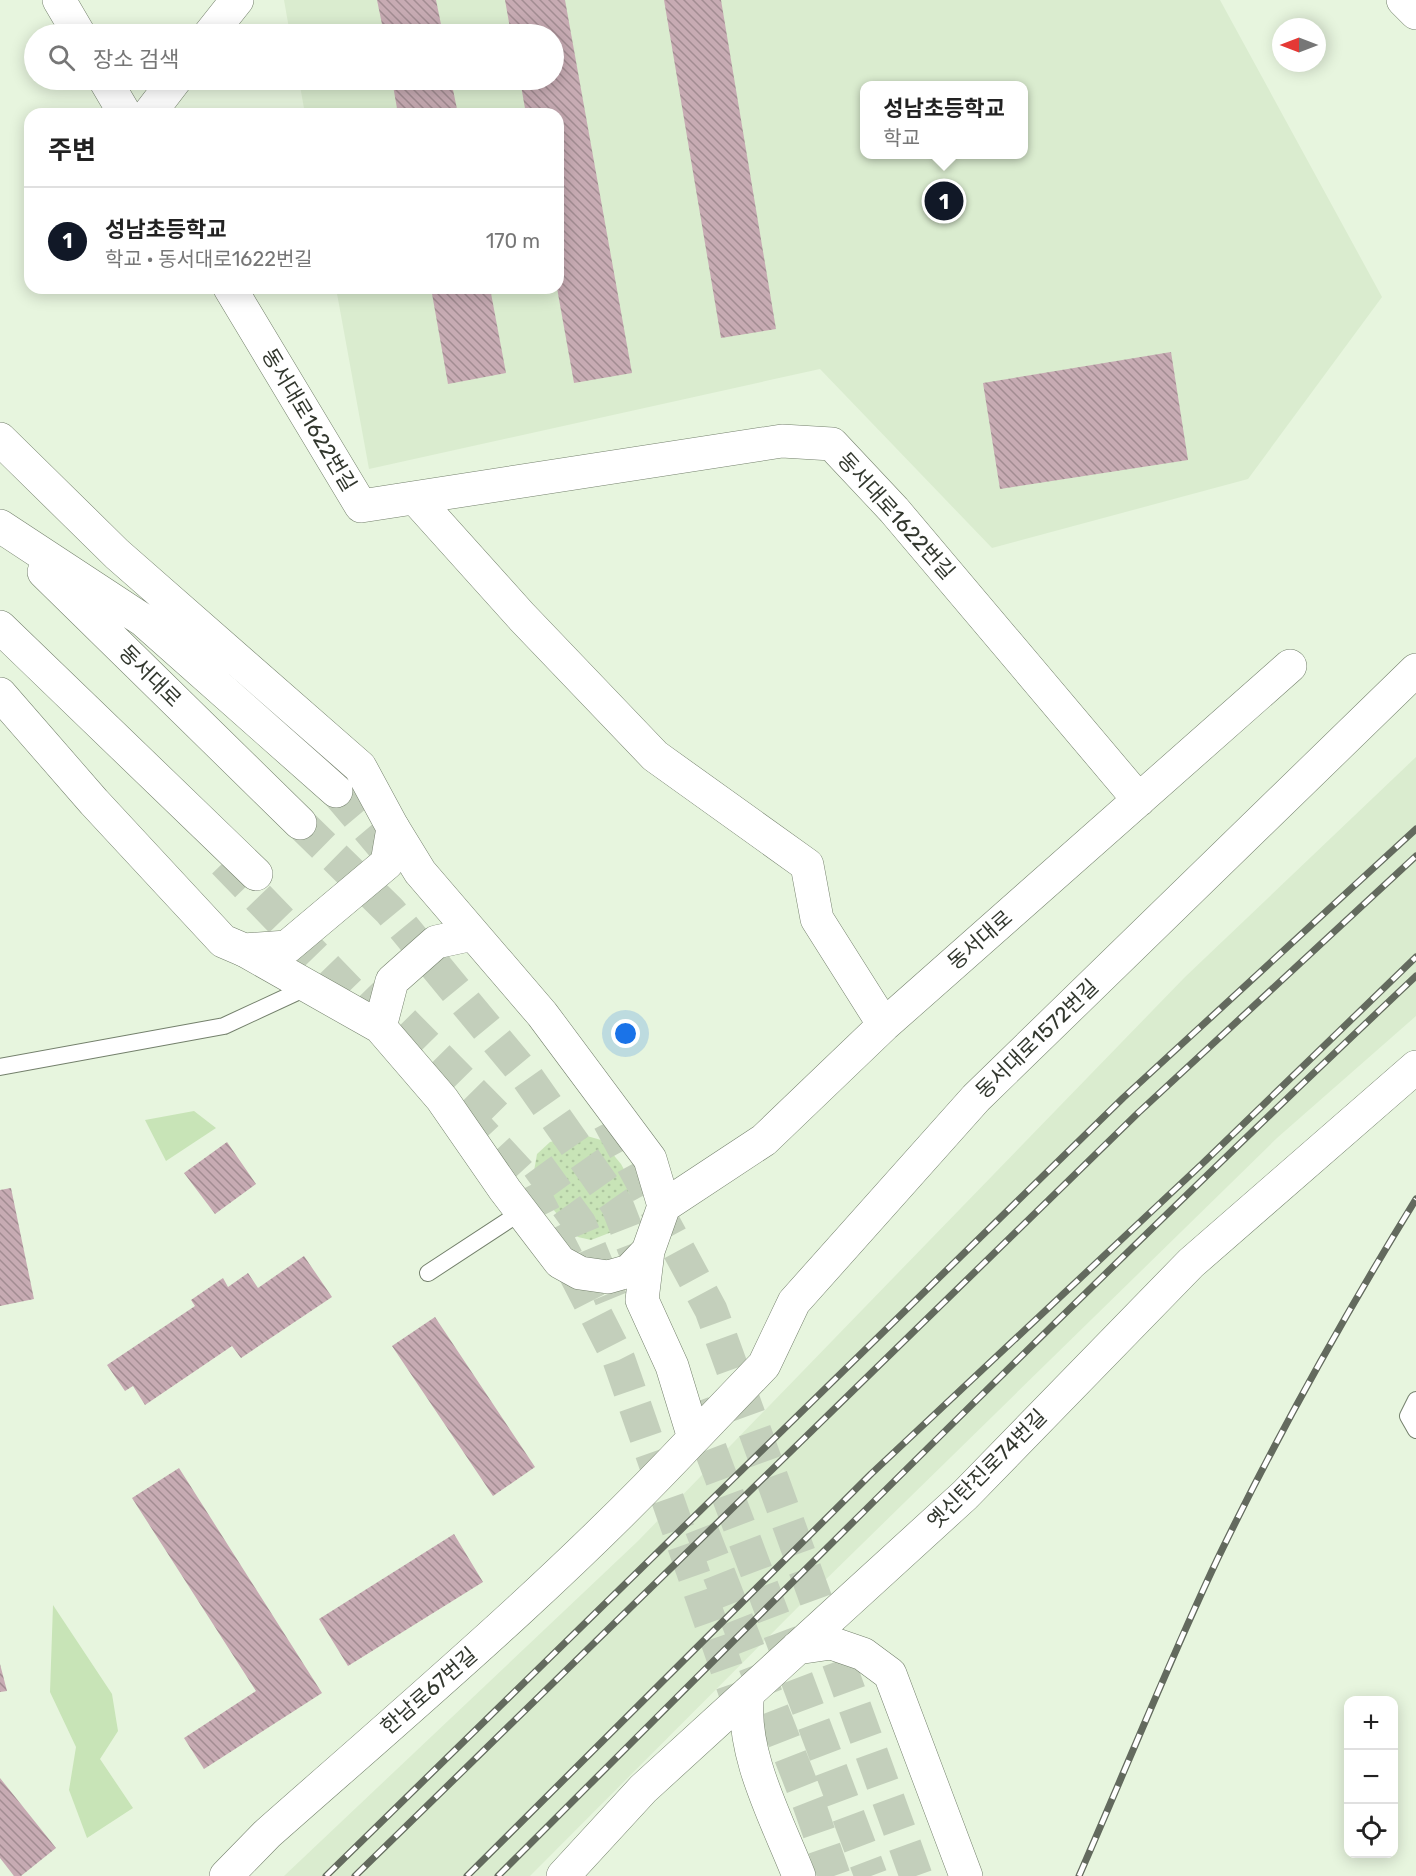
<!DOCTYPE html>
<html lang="ko">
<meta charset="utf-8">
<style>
:root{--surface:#fff;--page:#f2f2f2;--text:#222;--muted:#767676;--line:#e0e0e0;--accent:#111827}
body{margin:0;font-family:Rubik,"Noto Sans KR",sans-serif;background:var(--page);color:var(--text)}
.controls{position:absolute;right:18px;bottom:18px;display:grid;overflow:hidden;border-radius:12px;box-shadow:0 3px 15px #0003}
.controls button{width:54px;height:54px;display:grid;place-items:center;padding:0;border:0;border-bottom:2px solid var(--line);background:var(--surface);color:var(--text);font:30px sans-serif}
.compass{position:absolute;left:1272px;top:18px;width:54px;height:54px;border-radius:50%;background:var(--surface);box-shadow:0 3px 15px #0003;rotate:270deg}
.you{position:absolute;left:626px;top:1034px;width:21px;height:21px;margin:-15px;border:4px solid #fff;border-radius:50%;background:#1a73e8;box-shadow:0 0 0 9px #1a73e833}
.badge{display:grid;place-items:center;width:39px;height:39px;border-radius:50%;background:var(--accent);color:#fff;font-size:20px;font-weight:700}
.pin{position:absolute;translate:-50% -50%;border:3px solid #fff;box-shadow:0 2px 6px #0006}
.popup{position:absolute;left:860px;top:81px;width:168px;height:78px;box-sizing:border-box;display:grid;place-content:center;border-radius:12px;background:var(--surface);filter:drop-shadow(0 2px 4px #0005);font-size:20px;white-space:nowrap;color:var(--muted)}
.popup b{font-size:22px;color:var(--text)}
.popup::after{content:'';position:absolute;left:50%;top:100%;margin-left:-12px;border:12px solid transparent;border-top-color:var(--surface)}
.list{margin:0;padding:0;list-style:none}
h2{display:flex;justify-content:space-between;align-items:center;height:78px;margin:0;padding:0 24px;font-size:26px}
h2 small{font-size:20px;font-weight:400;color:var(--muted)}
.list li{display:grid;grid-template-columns:39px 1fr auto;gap:18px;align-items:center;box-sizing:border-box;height:108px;padding:0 24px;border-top:2px solid var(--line)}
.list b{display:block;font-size:22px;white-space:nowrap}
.list p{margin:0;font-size:20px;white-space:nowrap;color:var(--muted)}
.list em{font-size:20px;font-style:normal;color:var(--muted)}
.icon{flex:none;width:33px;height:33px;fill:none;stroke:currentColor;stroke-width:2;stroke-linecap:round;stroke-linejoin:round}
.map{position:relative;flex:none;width:1416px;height:1876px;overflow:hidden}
.search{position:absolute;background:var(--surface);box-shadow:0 3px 15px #0003;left:24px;top:24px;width:540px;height:66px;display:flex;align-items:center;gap:15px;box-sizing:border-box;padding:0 21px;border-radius:33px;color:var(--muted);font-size:22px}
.panel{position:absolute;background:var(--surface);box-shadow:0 3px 15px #0003;left:24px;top:108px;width:540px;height:186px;border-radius:18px}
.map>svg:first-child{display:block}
.built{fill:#daeccf;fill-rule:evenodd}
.grass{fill:url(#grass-dots)}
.green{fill:#c8e4b7}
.building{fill:url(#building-back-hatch)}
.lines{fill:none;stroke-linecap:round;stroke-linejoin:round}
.primary-tunnel{stroke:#c3cfbb;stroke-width:33;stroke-dasharray:33 16;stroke-linecap:butt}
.lane-casing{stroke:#74806c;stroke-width:18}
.street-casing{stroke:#74806c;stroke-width:34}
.primary-casing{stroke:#74806c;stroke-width:34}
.lane{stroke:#fff;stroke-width:16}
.street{stroke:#fff;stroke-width:33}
.primary{stroke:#fff;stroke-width:33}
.rail-casing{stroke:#636a5e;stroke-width:7}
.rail{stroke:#fff;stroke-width:4.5;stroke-dasharray:14;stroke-linecap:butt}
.labels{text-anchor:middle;stroke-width:5;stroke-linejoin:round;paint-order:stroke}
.street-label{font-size:21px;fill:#32372e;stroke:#fff}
</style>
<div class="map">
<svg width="1416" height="1876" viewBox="0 0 1416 1876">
<defs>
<pattern id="grass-dots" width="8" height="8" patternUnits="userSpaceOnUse" patternTransform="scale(1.5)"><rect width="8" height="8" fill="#c8e4b7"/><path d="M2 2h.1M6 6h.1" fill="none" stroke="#acc49e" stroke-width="1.8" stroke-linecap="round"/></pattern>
<pattern id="building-back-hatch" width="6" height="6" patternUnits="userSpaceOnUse" patternTransform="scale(1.5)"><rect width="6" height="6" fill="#c7abb3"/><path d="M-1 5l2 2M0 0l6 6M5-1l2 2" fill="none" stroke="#a28c92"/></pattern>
</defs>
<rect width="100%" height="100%" fill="#e7f5de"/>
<path class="built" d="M 284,0 L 1220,0 L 1382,297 L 1248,479 L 992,548 L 820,369 L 369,469 L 336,288 L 558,288 L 558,114 L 305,114 L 299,80 L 554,80 L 554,34 L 290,34 ZM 864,86 L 1024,86 L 1024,154 L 864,154 Z
M 1416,757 L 1416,1016 L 1277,1138 L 814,1591 L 530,1876 L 284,1876 L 638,1541 L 1185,977 Z"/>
<path class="grass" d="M 580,1134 L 601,1140 L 621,1164 L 632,1184 L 632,1207 L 617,1230 L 591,1240 L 578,1237 L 568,1228 L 553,1209 L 534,1171 L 537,1154 L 550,1142 Z"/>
<path class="green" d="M 194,1111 L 216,1128 L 166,1161 L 145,1120 Z
M 53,1605 L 112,1694 L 118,1731 L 100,1759 L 133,1808 L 87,1838 L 69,1790 L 76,1747 L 50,1692 Z"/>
<path class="building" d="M 377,0 L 436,0 L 443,34 L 384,34 Z
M 505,0 L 565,0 L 632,373 L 574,383 L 557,288 L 558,114 L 526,114 L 520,80 L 554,80 L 554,34 L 511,34 Z
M 664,0 L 721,0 L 776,329 L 721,338 Z
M 392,80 L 451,80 L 458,114 L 398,114 Z
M 431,288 L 490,288 L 506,373 L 448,384 Z
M 1171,352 L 1188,460 L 1000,489 L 983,383 Z
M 227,1142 L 256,1184 L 215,1214 L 184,1173 Z
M 11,1188 L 34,1299 L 0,1306 L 0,1190 Z
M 304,1256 L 332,1297 L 241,1358 L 232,1346 L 145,1405 L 133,1386 L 125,1391 L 107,1365 L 195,1306 L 191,1300 L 223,1278 L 228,1287 L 248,1273 L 258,1288 Z
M 435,1317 L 535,1467 L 493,1496 L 392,1346 Z
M 179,1468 L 322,1693 L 204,1769 L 184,1738 L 256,1691 L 132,1498 Z
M 454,1534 L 483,1582 L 348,1666 L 319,1619 Z
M 0,1664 L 7,1691 L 0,1692 Z
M 0,1778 L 56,1848 L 21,1876 L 14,1876 L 0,1858 Z"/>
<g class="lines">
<path class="primary-tunnel" d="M 336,791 L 403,870
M 300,823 L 390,911 L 527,1077 L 617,1205 L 648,1285
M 224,862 L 379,1022
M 369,987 L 506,1126
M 464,1113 L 528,1182 L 619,1360 L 747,1727
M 609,1121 L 711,1310 L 916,1876
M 538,1166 L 580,1224 L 611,1299
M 693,1403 L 871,1876
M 701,1528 L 809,1804 L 834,1876"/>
<defs>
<path id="lane" d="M 0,1067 L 224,1026 L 308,987
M 428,1273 L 521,1212
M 1416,1400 L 1408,1416 L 1416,1430"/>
<path id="street" d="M 59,0 L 79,34
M 1403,0 L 1416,13
M 210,34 L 237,0
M 105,80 L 125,114
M 149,114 L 175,80
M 230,288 L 361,506 L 782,441 L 832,444 L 894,510 L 1139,800
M 415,498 L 522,617 L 655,756 L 807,865 L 817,919 L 884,1025
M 244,950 L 380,1027 L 442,1099 L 505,1190 L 560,1262 L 580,1273 L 608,1277 L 629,1271 L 648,1251 L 664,1206 L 650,1159 L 542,1014 L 420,872 L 393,828
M 380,1027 L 392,981 L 436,942 L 473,934
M 664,1206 L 764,1140 L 884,1025 L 1290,666
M 694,1438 L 764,1365 L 794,1302 L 976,1098 L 1416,670
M 797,1648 L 831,1643 L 863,1654 L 890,1674 L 966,1876
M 748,1693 C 739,1751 778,1822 799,1876
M 226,1876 L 267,1834 C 413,1705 561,1580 694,1438 L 672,1366 L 642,1300 L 648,1251
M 563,1876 L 643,1789 L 965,1495 L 1191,1263 L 1416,1067"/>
<path id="primary" d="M 0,439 L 117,554 L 360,767 L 393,828 L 387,863 L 287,947 L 244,950 L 223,941 L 94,802 L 0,694
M 0,526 L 143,620 L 336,791
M 44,572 L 300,823
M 0,627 L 256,874"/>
</defs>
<use href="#lane" class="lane-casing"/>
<use href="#street" class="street-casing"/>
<use href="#primary" class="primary-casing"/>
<use href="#lane" class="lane"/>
<use href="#street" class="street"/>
<use href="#primary" class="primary"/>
<defs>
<path id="rail" d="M 326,1876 L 1123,1098 L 1416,829
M 355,1876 L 1138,1113 L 1416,856
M 467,1876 L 871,1474 L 1202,1164 L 1416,957
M 498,1876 C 801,1573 1104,1270 1416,976
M 1079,1876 C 1125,1771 1168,1664 1217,1560 C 1277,1436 1344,1316 1416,1199"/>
</defs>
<use href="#rail" class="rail-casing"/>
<use href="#rail" class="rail"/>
</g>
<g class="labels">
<g class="street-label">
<text transform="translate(309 420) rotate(59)" y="7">동서대로1622번길</text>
<text transform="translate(896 516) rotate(48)" y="7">동서대로1622번길</text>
<text transform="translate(150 676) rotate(45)" y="7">동서대로</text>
<text transform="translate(980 940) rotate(-41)" y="7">동서대로</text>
<text transform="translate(1037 1039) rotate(-44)" y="7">동서대로1572번길</text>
<text transform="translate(987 1469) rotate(-45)" y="7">옛신탄진로74번길</text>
<text transform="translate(429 1691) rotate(-41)" y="7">한남로67번길</text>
</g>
</g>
</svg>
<div class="controls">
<button>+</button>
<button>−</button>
<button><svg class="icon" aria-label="locate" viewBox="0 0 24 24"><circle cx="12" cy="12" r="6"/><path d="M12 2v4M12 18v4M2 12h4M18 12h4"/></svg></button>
</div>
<svg class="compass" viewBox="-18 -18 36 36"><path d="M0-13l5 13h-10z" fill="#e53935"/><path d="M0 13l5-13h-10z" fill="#767676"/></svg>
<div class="you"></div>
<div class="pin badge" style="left:944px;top:201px">1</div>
<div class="popup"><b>성남초등학교</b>학교</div>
<div class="search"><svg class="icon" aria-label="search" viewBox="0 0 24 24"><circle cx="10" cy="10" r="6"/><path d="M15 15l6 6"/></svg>장소 검색</div>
<section class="panel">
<h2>주변<small></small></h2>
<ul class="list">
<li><span class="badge">1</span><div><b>성남초등학교</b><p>학교 · 동서대로1622번길</p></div><em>170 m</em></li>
</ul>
</section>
</div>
